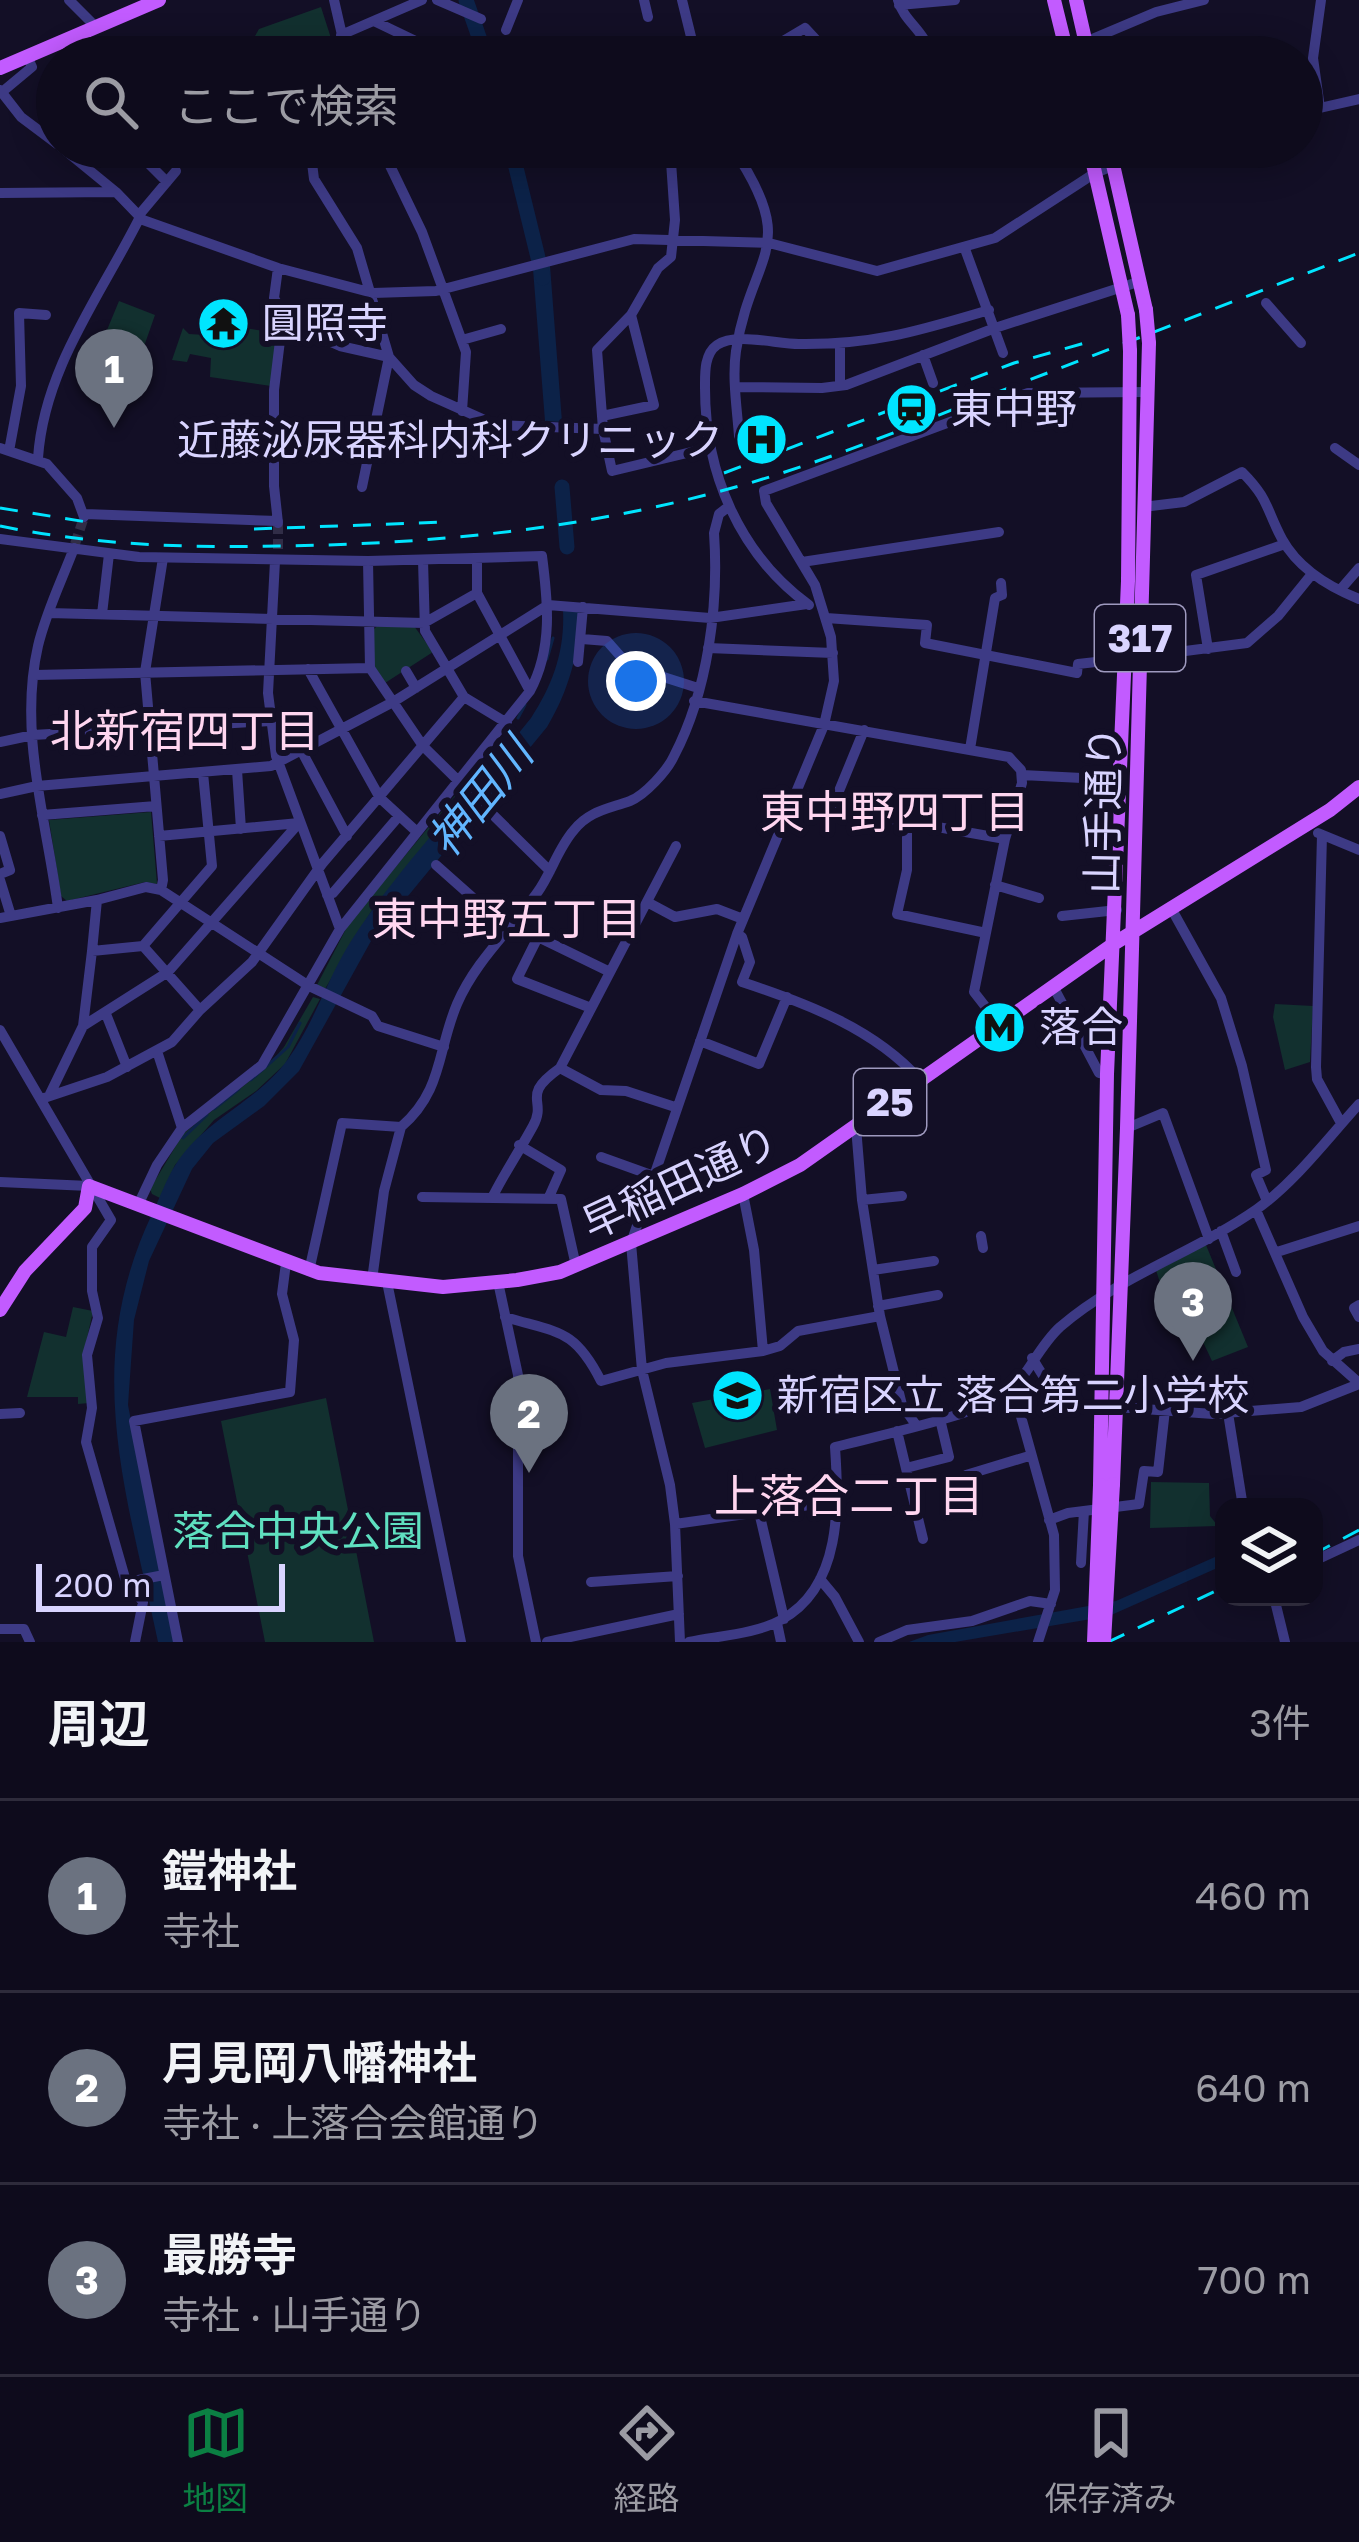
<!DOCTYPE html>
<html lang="ja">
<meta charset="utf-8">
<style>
:root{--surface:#0e0b1c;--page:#1c1929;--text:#f1f3f6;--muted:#9b9ba3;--line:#2e2b3b;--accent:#0b8043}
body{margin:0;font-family:"Golos Text","Noto Sans JP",sans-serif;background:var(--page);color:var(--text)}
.controls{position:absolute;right:36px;bottom:36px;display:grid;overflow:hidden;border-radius:24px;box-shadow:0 6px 30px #0003}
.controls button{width:108px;height:108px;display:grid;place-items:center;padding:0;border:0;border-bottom:3px solid var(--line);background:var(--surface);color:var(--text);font:60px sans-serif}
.scale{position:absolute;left:36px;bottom:30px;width:249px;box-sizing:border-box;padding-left:12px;border:6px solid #d9d4ff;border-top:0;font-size:33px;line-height:42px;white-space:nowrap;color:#d9d4ff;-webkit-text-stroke:9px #130f26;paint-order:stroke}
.you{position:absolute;left:636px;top:681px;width:42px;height:42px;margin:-30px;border:9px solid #fff;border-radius:50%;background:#1a73e8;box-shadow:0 0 0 18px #1a73e833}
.badge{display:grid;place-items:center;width:78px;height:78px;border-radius:50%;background:var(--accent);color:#fff;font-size:39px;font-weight:700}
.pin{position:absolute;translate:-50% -99px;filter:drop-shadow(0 3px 6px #0008)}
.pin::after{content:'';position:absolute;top:63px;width:42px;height:36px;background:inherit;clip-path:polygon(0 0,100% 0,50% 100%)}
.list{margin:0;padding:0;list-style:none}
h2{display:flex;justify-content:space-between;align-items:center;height:156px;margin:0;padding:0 48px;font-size:51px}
h2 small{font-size:39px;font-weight:400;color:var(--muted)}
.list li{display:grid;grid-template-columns:78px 1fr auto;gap:36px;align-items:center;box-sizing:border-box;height:192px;padding:0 48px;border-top:3px solid var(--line)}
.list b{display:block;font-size:45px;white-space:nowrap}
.list p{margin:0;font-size:39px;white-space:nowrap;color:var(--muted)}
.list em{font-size:39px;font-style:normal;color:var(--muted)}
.icon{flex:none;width:66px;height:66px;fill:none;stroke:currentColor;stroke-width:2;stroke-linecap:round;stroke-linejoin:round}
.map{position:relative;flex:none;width:1359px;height:1642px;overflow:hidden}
.search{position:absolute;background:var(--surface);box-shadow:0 6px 30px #0003;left:36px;right:36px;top:36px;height:132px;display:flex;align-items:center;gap:30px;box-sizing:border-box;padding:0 42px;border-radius:66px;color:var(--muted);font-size:45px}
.sheet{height:732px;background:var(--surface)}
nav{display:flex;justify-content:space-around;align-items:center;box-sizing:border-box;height:168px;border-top:3px solid var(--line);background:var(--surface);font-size:33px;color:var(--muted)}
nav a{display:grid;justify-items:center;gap:6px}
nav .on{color:var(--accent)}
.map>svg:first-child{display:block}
.green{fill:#12302f}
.water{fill:#0c2248}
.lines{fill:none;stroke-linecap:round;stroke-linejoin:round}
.stream{stroke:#0c2248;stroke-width:3}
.river{stroke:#0c2248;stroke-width:15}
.minor-tunnel{stroke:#312d47;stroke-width:10;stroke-dasharray:10 5;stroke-linecap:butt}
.minor{stroke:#3d3a85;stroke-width:10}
.major{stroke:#c25bff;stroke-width:14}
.rail{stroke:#00e5ff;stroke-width:3;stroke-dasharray:18 15;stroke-linecap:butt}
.major-bridge{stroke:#c25bff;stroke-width:14}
.labels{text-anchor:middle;stroke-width:12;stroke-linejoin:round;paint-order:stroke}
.shield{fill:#130f26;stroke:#9e99be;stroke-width:3}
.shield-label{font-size:39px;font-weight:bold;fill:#d9d4ff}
.poi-label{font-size:42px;fill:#d9d4ff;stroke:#130f26;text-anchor:start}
.street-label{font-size:42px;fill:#d9d4ff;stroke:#130f26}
.park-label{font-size:42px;fill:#5fe0c0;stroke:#130f26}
.neighbourhood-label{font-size:45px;fill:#ffd6f0;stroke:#130f26}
.water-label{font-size:45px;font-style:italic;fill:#62b6ff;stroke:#130f26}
</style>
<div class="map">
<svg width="1359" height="1642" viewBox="0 0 1359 1642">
<rect width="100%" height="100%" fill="#130f26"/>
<path class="green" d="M 321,7 L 337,57 L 243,57 L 259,29 Z
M 119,301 L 155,315 L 134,375 L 95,359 Z
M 238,327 L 278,333 L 271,386 L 210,377 L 211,358 L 190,354 L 187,362 L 172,360 L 183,328 L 189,334 L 236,337 Z
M 378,625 L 414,626 L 433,652 L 385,683 L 374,667 L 373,630 Z
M 466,792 L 470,794 L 372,910 L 325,989 L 317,985 L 349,923 L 457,793 Z
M 151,812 L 157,884 L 145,882 L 67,901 L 61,896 L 49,820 Z
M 313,997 L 320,999 L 285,1064 L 256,1091 L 214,1120 L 175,1165 L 160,1198 L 152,1194 L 150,1189 L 183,1134 L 266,1068 L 284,1047 Z
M 1275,1004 L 1313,1006 L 1310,1062 L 1285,1070 L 1273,1017 Z
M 1206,1245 L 1248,1347 L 1212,1361 L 1187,1308 L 1169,1312 L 1156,1270 Z
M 73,1307 L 93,1311 L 84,1352 L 89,1403 L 78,1404 L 78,1397 L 27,1397 L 44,1332 L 66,1337 Z
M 770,1389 L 777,1430 L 705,1448 L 692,1403 Z
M 326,1398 L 374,1642 L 265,1642 L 221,1421 Z
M 1151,1482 L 1209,1483 L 1210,1516 L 1218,1526 L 1150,1528 Z"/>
<path class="water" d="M 550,266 L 562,422 L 545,421 L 533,269 Z
M 563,610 L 580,611 C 579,653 569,690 547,727 L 371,941 L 299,1071 L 264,1106 L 213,1143 L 192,1169 L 149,1261 L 134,1320 L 128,1405 L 174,1642 L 158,1642 C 126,1489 81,1364 152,1214 C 160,1198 166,1179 176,1164 C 205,1119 257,1102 288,1059 C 315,1022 328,976 353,938 C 404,860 473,791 531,718 C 553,684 565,651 563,610 Z
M 1224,1553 L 1224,1565 L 1109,1616 L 955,1642 L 909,1642 L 928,1635 L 1116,1601 Z"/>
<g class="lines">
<path class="stream" d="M 547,659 L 553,638
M 518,718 L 525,705
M 251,1080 L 288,1047 L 300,1023
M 214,1109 L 239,1089
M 183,1138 L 207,1115"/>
<path class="river" d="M 466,0 L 486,57
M 511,147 L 543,278
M 562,487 L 567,547"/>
<path class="minor-tunnel" d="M 75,544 L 84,517
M 278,549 L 278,523"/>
<path class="minor" d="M 69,0 L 94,25
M 334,0 L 347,57
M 437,0 L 481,19
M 644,0 L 648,17
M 682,0 L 696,57
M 898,0 C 905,24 924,28 931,57
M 899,5 L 955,0
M 376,22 L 428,47
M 506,30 L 518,0
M 341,35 L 422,0
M 1085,42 L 1156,12 L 1204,0
M 756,57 L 805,28 L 832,57
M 0,90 L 21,117 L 57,144
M 2,92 L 32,67 L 27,56
M 1320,108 L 1313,58 L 1321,0
M 1302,112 L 1359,99
M 61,147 L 116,192 L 143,220 L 278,268 L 373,293 L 436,291 L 634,239 L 769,243 L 877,271 L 995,238 L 1095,173 L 1160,147
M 310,147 L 314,179 L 357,248 L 389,357 L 362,487
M 381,147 L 422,232 L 466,352 L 462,411
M 732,147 C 802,250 751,252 736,351 C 732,378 737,408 739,436
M 844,154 L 854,147
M 147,162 L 167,182
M 0,193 L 116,192
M 139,215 L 176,171
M 965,249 L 1003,353
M 278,268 L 274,298 L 289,324 L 340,346 L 389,357 L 414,385 L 431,396 L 496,425 L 603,429
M 1266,303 L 1301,343
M 631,315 L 597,350 L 603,429 L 612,471 L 708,448
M 462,340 L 501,329
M 840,345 L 840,386
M 923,355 L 933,383
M 735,387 L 822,388 L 846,385 L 995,328 L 1141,281
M 602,416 L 654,405 L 631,315 L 658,268 L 671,257 L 675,220 L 670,147
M 0,448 L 47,464 L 77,498 L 84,517
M 1335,448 L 1359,465
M 9,451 L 21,386 L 19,313 L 46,315
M 38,458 C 44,368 101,295 140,217
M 1143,507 L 1184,502 L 1242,472 C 1269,499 1266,509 1282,539 C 1298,568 1329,587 1359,599
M 85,514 L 278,521
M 278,523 L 274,486 L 274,390 L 283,316
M 0,539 L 139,557 L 368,561 L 542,556 C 548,602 553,648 530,691 L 340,929 L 262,1065 L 182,1128 L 157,1165 L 139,1203
M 477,558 L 477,593 L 530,691
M 423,560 L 425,631 L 464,697 L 507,723
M 275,561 L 268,693 L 276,756 L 340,929
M 368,561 L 370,668 L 423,746 L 550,871
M 802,562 L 999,532
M 1340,590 L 1359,568
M 809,605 C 739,554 705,473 705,388 C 705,374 704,354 717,345 C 735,332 776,344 799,344 C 874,345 918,331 989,310
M 49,613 L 424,623 L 477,593
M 102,614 L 109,554
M 826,618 L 927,625 L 925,643 L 1077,673 L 1078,664 L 1123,659
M 582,639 L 607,641 L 629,666 L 698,688
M 708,648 L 833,653
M 1208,649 L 1196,575 L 1285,544
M 1139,657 L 1247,643 L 1278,616 L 1312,574
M 578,662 L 583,607
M 308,669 L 380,798 L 417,832
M 406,671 L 416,688
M 34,675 L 370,668
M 694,701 L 1009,757 L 1021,770 L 1022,783 L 1005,839 L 974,992 L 999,1024
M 0,742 L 33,735 L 270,721
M 970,749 L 995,598 L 1002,595 L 1001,583
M 301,750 L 347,836
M 237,770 L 241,829
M 1022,775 L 1122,780
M 0,794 L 37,786 L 271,766 L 393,702 L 548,605 L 710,618 L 807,604
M 796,794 L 853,812 L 1005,839
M 832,808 L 864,730
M 42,815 L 156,806
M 907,823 L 907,870 L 897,914 L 986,933
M 1318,833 L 1359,850
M 1322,835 L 1316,1067 L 1317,1079 L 1341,1123
M 0,836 L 10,870 L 0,874
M 159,836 L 299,823
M 436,865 L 507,928
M 0,880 L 11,916
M 995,885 L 1039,898
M 161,890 L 163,880 L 145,672 L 163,558
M 327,895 L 333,893 L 399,816
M 647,902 L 675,917 L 717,909 L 743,919
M 58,908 C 47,822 18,733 38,646 C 46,612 62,580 74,548
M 1171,908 L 1221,998 L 1242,1066 L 1266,1170 L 1256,1175 L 1267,1201
M 1062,916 L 1117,910
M 0,918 L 97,900
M 737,934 L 742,937 L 750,962 L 742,982 C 806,1003 875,1029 920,1080
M 143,946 L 212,866 L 203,773
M 1053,986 L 1099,1073 L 1107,1074
M 591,1008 L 517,979 L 538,937 L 610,972
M 200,1010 L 252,962 L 322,864 L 464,697
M 106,1014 L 127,1067
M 83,1026 L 92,951
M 0,1030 L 111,1220 L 92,1247 L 92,1291 L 98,1318 L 87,1355 L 92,1408 L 86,1442 L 125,1578 L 143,1602 L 135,1642
M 700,1041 L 759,1064 L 787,997
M 157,1051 L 182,1128
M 560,1068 L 601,1090 L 626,1091 L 675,1107
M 50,1094 L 83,1026 L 168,972 L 299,823
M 41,1099 L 107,1077 L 172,1042 L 200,1010 L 143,946 L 92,951 L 97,900 L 146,887 L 161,890 L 309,986 L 372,1016 L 378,1026 L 444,1047
M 856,1127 L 862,1200 L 902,1196
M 1127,1128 L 1163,1113 L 1209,1239
M 519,1145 L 561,1170 L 549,1197
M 601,1157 L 651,1175
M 0,1182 L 89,1186
M 743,1194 L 754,1250 L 763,1351
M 493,1196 C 505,1172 520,1150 533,1126 C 548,1099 519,1097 560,1068 L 676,846
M 422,1197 L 561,1199 L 576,1266
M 862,1200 L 880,1316 L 902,1405 L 916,1425
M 1256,1210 L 1303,1317 L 1323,1351 L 1359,1383
M 1221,1231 L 1236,1272
M 981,1236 L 983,1248
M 1277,1252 L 1359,1226
M 873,1270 L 934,1261
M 309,1271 L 342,1123 L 401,1127 C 443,1091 437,1051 457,1004 C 476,960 510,931 537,893 C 551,874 558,848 574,830 C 589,811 608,809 630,801 C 645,795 667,771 674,756 C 708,691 719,605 714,533 L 719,514 L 728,507
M 372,1280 L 384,1191 L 401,1127
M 387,1282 L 461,1642
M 498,1282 L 518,1375 L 518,1556 L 536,1642
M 1359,1305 L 1354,1308 L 1359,1317
M 878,1306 L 938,1295
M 505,1317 C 558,1333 574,1328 601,1381 L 666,1363 L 763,1351 L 780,1346 L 798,1331 L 880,1316
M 1032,1358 L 1055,1395
M 1332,1361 L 1344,1352 L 1359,1349
M 1010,1392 L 1020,1413 L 1054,1535 L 1055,1590 L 1038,1642
M 1116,1407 L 1213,1414 L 1301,1407 L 1359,1384
M 1228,1413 L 1243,1507
M 0,1414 L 20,1413
M 897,1431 L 923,1539
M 906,1468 L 949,1457 L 940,1419
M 966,1475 L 1029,1456
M 759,1512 L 784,1619
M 1049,1520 L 1068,1513 L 1139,1504 L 1144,1471 L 1158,1472 L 1165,1410
M 675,1524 L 838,1501
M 1314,1561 L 1359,1540
M 1081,1563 L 1084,1511
M 820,1579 L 835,1597 L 859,1642
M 128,1582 L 164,1575
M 591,1582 L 678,1576
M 1274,1597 L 1285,1642
M 777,1623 L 781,1642
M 0,1629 L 24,1629 L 30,1642
M 178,1642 L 134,1421 L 290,1392 L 294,1340 L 282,1294 L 286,1263
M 547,1642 L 679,1614
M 680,1642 L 675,1524 L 670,1485 L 642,1370 L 631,1243 L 737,934 L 824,725 L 834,681 L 831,637 L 815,585 L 766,503 L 764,491 L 1028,393 L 1148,392
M 689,1642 C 717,1636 756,1634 781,1620 C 842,1587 839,1505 835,1447 C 873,1437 982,1414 1009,1392 C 1027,1377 1039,1346 1060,1327 C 1119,1276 1194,1253 1257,1209 C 1295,1182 1328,1138 1359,1104
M 879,1642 L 907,1630 L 972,1621 L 1030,1601 L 1051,1604"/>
<path class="major" d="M 1054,0 L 1068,57
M 1076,0 L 1089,57
M 0,68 L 159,0
M 1089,147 L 1128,315
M 1109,147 L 1146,310
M 0,1310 L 25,1271 L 85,1208 L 89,1186 L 319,1273 L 443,1287 L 517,1280 L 560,1272 L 743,1194 L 800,1165 L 1115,943 L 1330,810 L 1359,787
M 1113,1484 L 1127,1128 L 1149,343
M 1100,1485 L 1107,1074 L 1128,581 L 1130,351"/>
<path class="rail" d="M 724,473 L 1014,363 L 1085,343
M 0,508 L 93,523
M 0,526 C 93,545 186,548 280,546 C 429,544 576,530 721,491 C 808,468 893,433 977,400 C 1105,351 1232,302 1359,253
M 254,529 L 446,522
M 1314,1554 L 1359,1530
M 1108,1642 L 1224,1587"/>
<path class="major-bridge" d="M 1146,310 L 1149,343
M 1128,315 L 1130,351
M 1094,1642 L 1100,1485
M 1104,1642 L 1113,1484"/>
</g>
<defs>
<symbol id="temple-disc" viewBox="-11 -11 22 22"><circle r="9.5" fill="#00e5ff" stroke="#130f26"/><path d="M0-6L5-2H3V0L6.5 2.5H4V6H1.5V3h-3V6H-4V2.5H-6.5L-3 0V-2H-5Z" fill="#111"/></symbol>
<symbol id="station-disc" viewBox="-11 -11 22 22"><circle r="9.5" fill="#00e5ff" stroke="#130f26"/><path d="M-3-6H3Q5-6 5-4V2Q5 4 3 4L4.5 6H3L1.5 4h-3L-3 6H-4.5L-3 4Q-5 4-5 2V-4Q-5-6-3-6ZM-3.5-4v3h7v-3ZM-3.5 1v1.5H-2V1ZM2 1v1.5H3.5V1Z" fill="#111"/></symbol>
<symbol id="hospital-disc" viewBox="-11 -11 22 22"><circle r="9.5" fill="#00e5ff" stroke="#130f26"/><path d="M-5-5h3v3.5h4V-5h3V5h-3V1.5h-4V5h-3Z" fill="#111"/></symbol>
<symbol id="metro-disc" viewBox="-11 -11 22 22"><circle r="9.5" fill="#00e5ff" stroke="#130f26"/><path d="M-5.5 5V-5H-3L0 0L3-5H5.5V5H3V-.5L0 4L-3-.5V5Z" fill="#111"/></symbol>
<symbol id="school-disc" viewBox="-11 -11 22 22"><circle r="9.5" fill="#00e5ff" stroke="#130f26"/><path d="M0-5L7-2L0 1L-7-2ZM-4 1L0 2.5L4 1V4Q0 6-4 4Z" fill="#111"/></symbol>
</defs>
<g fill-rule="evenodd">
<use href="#temple-disc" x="194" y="294" width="59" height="59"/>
<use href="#station-disc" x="882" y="380" width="59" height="59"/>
<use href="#hospital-disc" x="732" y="410" width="59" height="59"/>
<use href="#metro-disc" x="970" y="998" width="59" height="59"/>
<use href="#school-disc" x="708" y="1366" width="59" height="59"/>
</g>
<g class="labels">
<g class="shield">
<rect x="1095" y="605" width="90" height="66" rx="9"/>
<rect x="854" y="1069" width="72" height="66" rx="9"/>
</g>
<g class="shield-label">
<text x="1140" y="652">317</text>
<text x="890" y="1116">25</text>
</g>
<g class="poi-label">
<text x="262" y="338">圓照寺</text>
<text x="951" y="424">東中野</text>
<text x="723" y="455" text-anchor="end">近藤泌尿器科内科クリニック</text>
<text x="1039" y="1042">落合</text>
<text x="777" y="1410">新宿区立 落合第二小学校</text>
</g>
<g class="street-label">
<text transform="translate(1103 810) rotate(-89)" y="15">山手通り</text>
<text transform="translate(680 1182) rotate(-25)" y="15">早稲田通り</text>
</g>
<g class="park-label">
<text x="298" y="1546">落合中央公園</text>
</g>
<g class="neighbourhood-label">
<text x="185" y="747">北新宿四丁目</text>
<text x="895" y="828">東中野四丁目</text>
<text x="507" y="935">東中野五丁目</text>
<text x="849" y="1512">上落合二丁目</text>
</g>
<g class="water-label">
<text transform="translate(480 797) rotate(-51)" y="16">神田川</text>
</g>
</g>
</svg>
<div class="controls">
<button><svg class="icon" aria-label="layers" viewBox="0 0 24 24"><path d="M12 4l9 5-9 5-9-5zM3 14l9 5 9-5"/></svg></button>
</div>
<div class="scale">200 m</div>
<div class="you"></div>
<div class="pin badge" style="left:114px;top:428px;background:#6b7280">1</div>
<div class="pin badge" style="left:529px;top:1473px;background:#6b7280">2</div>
<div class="pin badge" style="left:1193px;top:1361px;background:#6b7280">3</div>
<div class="search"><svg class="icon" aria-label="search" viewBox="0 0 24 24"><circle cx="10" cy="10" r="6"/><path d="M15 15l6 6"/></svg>ここで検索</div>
</div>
<section class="sheet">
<h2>周辺<small>3件</small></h2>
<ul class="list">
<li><span class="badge" style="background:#6b7280">1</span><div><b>鎧神社</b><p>寺社</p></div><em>460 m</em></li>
<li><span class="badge" style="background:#6b7280">2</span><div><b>月見岡八幡神社</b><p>寺社 · 上落合会館通り</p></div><em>640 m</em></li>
<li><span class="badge" style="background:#6b7280">3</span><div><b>最勝寺</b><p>寺社 · 山手通り</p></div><em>700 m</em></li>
</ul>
</section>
<nav>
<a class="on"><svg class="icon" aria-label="map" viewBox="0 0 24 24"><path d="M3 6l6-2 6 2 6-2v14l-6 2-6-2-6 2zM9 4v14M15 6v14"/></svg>地図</a>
<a><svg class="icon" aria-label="directions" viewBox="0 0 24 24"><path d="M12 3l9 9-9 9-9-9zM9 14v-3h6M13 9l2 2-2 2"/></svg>経路</a>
<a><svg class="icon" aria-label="saved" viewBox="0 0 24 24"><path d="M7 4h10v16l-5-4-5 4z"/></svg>保存済み</a>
</nav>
